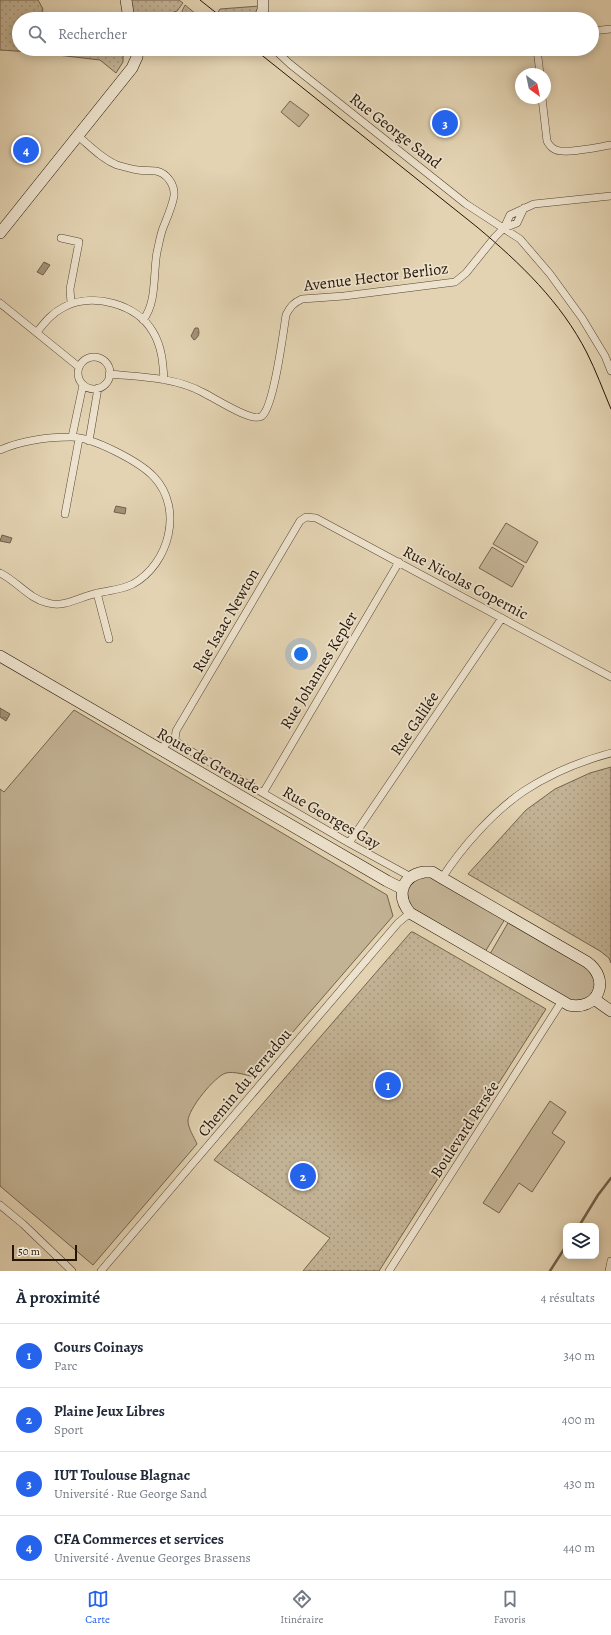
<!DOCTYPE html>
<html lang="fr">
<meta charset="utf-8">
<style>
:root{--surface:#fff;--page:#f2f2f3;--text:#1f2937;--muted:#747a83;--line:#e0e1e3;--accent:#2563eb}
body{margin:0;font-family:Alegreya,serif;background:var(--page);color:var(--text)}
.controls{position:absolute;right:12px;bottom:12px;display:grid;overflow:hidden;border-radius:8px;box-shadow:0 2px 10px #0003}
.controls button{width:36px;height:36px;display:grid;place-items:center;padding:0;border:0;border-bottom:1px solid var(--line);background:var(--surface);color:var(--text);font:20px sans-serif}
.compass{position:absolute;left:515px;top:68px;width:36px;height:36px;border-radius:50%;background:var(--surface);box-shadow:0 2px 10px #0003;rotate:147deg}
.scale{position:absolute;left:12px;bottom:10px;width:65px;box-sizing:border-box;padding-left:4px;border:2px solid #241507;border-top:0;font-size:11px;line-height:14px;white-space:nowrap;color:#241507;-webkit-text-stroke:3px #ede2cd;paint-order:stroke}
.you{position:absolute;left:301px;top:654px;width:14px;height:14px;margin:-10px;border:3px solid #fff;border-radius:50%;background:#1a73e8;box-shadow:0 0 0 6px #1a73e833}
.badge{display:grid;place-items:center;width:26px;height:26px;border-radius:50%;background:var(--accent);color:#fff;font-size:13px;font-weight:700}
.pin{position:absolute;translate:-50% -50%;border:2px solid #fff;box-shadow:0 1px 4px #0006}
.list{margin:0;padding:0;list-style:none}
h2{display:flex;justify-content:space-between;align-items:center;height:52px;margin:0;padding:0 16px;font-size:17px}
h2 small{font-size:13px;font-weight:400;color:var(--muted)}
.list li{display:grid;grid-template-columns:26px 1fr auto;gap:12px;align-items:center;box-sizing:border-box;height:64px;padding:0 16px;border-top:1px solid var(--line)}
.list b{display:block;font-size:15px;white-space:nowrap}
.list p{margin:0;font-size:13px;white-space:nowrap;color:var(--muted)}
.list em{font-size:13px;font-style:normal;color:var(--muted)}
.icon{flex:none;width:22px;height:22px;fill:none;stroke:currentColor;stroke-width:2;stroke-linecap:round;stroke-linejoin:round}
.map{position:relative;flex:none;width:611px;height:1271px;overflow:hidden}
.search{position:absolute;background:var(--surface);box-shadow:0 2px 10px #0003;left:12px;right:12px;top:12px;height:44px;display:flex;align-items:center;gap:10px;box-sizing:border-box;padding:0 14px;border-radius:22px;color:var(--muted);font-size:15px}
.sheet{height:308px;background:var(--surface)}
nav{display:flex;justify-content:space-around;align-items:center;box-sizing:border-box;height:56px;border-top:1px solid var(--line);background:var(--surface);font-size:11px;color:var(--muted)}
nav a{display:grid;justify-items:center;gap:2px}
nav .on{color:var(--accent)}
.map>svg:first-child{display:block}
.green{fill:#c3b395;stroke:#74644e}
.park{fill:url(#park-dots);stroke:#74644e}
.water{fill:url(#water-ripples);stroke:#70604b}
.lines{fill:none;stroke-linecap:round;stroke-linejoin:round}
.stream{stroke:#70604b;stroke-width:2.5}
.street-casing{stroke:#544432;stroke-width:8}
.secondary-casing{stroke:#241507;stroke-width:12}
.street{stroke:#ede2cd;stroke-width:7}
.secondary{stroke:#ede2cd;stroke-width:11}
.tram{stroke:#241507;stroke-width:1}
.labels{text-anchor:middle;stroke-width:3.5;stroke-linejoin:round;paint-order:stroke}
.street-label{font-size:16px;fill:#241507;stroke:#ede2cd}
</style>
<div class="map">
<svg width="611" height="1271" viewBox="0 0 611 1271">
<defs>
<pattern id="park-dots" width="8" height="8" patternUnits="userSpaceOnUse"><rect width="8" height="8" fill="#c3b395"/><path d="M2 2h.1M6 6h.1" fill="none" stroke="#a7997f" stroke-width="1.8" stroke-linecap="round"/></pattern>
<pattern id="water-ripples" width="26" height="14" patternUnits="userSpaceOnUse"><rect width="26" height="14" fill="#a29278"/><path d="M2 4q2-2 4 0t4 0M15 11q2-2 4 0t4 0" fill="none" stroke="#847660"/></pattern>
</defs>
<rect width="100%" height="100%" fill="#e3d3b2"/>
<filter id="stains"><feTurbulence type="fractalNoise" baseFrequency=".005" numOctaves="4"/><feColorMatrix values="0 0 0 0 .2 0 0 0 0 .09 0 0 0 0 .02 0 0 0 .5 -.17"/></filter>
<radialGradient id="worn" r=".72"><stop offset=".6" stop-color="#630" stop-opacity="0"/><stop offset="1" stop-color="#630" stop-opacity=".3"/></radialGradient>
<path class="green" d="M 290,101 L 309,115 L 299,127 L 281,112 Z
M 506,523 L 538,542 L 526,563 L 493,544 Z
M 492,547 L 524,566 L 512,587 L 479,568 Z
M 74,710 L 387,895 L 393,916 L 254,1077 C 246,1075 234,1071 226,1073 C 215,1076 188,1109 188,1121 C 188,1128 194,1137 197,1144 L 93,1265 L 0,1186 L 0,789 L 4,792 Z
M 429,876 L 505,919 L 485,952 L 409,906 L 407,889 L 418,878 Z
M 509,921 L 593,971 L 596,986 L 588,999 L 571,1001 L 490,954 Z
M 550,1101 L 566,1112 L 552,1133 L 565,1142 L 532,1192 L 519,1183 L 499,1213 L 483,1203 Z"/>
<path class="park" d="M 0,0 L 38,0 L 43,9 L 40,19 L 19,19 L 19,49 L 123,49 L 123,62 L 116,73 L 100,60 L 32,52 L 0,50 Z
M 131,0 L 179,0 L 183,3 L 177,11 L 153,19 L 133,19 Z
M 185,5 L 202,19 L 185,19 L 182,11 Z
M 260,6 L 253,19 L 227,19 L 218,12 L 220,9 Z
M 611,767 L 611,963 L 609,958 L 600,951 L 468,874 L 526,810 L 555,789 L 590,773 Z
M 411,932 L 413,932 L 546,1009 L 379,1271 L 303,1271 L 330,1238 L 214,1160 Z"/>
<path class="water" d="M 44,262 L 50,265 L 43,275 L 37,272 Z
M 195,328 L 198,328 C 200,333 199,337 194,340 L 191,336 Z
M 116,506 L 126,508 L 125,514 L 114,512 Z
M 2,535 L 12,538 L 10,543 L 0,541 Z
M 0,708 L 10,714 L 6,721 L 0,717 Z"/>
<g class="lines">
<path class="stream" d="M 579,1226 L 598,1195 L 611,1178
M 550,1271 L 566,1246"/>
<defs>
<path id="street" d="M 592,31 L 611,29
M 274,49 L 290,64 L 466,204 L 520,239 L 550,274 L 582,318 L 605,356 L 611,371
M 537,49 L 540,74
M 542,98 L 547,141 C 549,145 551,148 556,150 C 567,154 598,147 611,145
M 78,136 C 90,146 102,159 117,165 C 124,167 131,169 138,170 C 144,171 150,170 156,171 C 167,173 175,185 174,196 C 172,207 167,218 163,228 C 160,236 159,244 157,252 C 153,273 157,303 143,320
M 504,228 L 510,215 L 534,204 L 611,196
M 61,238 L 79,242 L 70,289 L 71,303
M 0,303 L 79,367
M 37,332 C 45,322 52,313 64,307 C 93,292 137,304 153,332 C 162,347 163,363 164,380
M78 373a16 16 0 1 1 32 0a16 16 0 1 1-32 0Z
M 109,374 C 140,377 174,377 202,392 C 213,397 253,424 262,416 C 274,406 283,334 286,315 C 290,307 293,303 302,299 L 344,296 L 455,282 L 466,273 L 495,237 L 504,228 L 517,223 L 524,208
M 72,437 L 83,385
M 89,441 L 98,388
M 0,450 C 21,441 48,437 71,437 C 93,437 140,462 154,477 C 184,509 169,564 133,584 C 121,590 110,590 98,593 C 81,596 65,608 48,603 C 29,599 17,581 0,573
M 65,514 L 79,439
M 97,593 L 109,639
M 175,740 L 176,731 L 300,521 L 306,517 L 316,518 L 611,677
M 159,750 L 167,743 L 175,740 L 182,746 L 349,843 L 411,877
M 263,793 L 399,562
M 349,843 L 502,618
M 442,878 C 462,847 493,812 524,791 C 550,774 581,761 611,753
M 0,1205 L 23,1224 L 72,1271
M 101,1271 L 398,923 L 410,913
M 389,1271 L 562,1001
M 609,1271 L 611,1261"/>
<path id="secondary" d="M 126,0 L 129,19
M 259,19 L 263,10 L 263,0
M 0,233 L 132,68 L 137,57 L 138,49
M 0,656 L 387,881 L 403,889
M 424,872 L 432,872 L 442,878 L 587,962 C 611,979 599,1011 569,1005 L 410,913 C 396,896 401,876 424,872 Z
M 594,999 L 611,1011"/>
</defs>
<use href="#street" class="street-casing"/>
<use href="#secondary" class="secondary-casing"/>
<use href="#street" class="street"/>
<use href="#secondary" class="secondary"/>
<path class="tram" d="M 200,0 L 224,19
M 254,49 L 477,227 C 520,263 561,302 587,353 C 596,371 603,390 611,409"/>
</g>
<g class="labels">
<g class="street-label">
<text transform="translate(396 130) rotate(38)" y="6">Rue George Sand</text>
<text transform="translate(376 276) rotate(-7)" y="6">Avenue Hector Berlioz</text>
<text transform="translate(466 582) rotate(28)" y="6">Rue Nicolas Copernic</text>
<text transform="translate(225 620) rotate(-60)" y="6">Rue Isaac Newton</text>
<text transform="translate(318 670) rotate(-59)" y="6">Rue Johannes Kepler</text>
<text transform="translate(414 723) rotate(-56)" y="6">Rue Galilée</text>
<text transform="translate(209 760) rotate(30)" y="6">Route de Grenade</text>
<text transform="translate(332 817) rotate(30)" y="6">Rue Georges Gay</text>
<text transform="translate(244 1082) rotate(-50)" y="6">Chemin du Ferradou</text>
<text transform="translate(464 1129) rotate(-57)" y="6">Boulevard Persée</text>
</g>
</g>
<rect width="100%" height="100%" filter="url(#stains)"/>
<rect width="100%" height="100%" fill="url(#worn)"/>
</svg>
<div class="controls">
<button><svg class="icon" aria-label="layers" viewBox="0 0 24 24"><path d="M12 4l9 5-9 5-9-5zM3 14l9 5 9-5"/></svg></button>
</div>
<svg class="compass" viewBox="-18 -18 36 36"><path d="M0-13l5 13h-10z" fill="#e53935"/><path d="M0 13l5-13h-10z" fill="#747a83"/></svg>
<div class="scale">50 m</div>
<div class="you"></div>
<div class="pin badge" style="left:388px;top:1085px">1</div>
<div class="pin badge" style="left:303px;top:1176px">2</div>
<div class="pin badge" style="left:445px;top:123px">3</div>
<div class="pin badge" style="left:26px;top:150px">4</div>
<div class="search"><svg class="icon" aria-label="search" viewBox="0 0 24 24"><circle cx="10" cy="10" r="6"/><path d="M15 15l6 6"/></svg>Rechercher</div>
</div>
<section class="sheet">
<h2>À proximité<small>4 résultats</small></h2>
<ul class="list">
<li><span class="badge">1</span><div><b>Cours Coinays</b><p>Parc</p></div><em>340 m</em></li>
<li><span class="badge">2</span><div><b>Plaine Jeux Libres</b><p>Sport</p></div><em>400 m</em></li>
<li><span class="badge">3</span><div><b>IUT Toulouse Blagnac</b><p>Université · Rue George Sand</p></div><em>430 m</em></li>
<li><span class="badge">4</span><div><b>CFA Commerces et services</b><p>Université · Avenue Georges Brassens</p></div><em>440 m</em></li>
</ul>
</section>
<nav>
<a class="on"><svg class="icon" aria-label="map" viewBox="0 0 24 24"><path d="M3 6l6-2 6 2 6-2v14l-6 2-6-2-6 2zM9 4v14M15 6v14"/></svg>Carte</a>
<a><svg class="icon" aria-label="directions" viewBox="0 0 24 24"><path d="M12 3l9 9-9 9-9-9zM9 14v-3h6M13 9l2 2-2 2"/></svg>Itinéraire</a>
<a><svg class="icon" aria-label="saved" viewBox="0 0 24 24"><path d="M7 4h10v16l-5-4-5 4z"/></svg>Favoris</a>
</nav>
